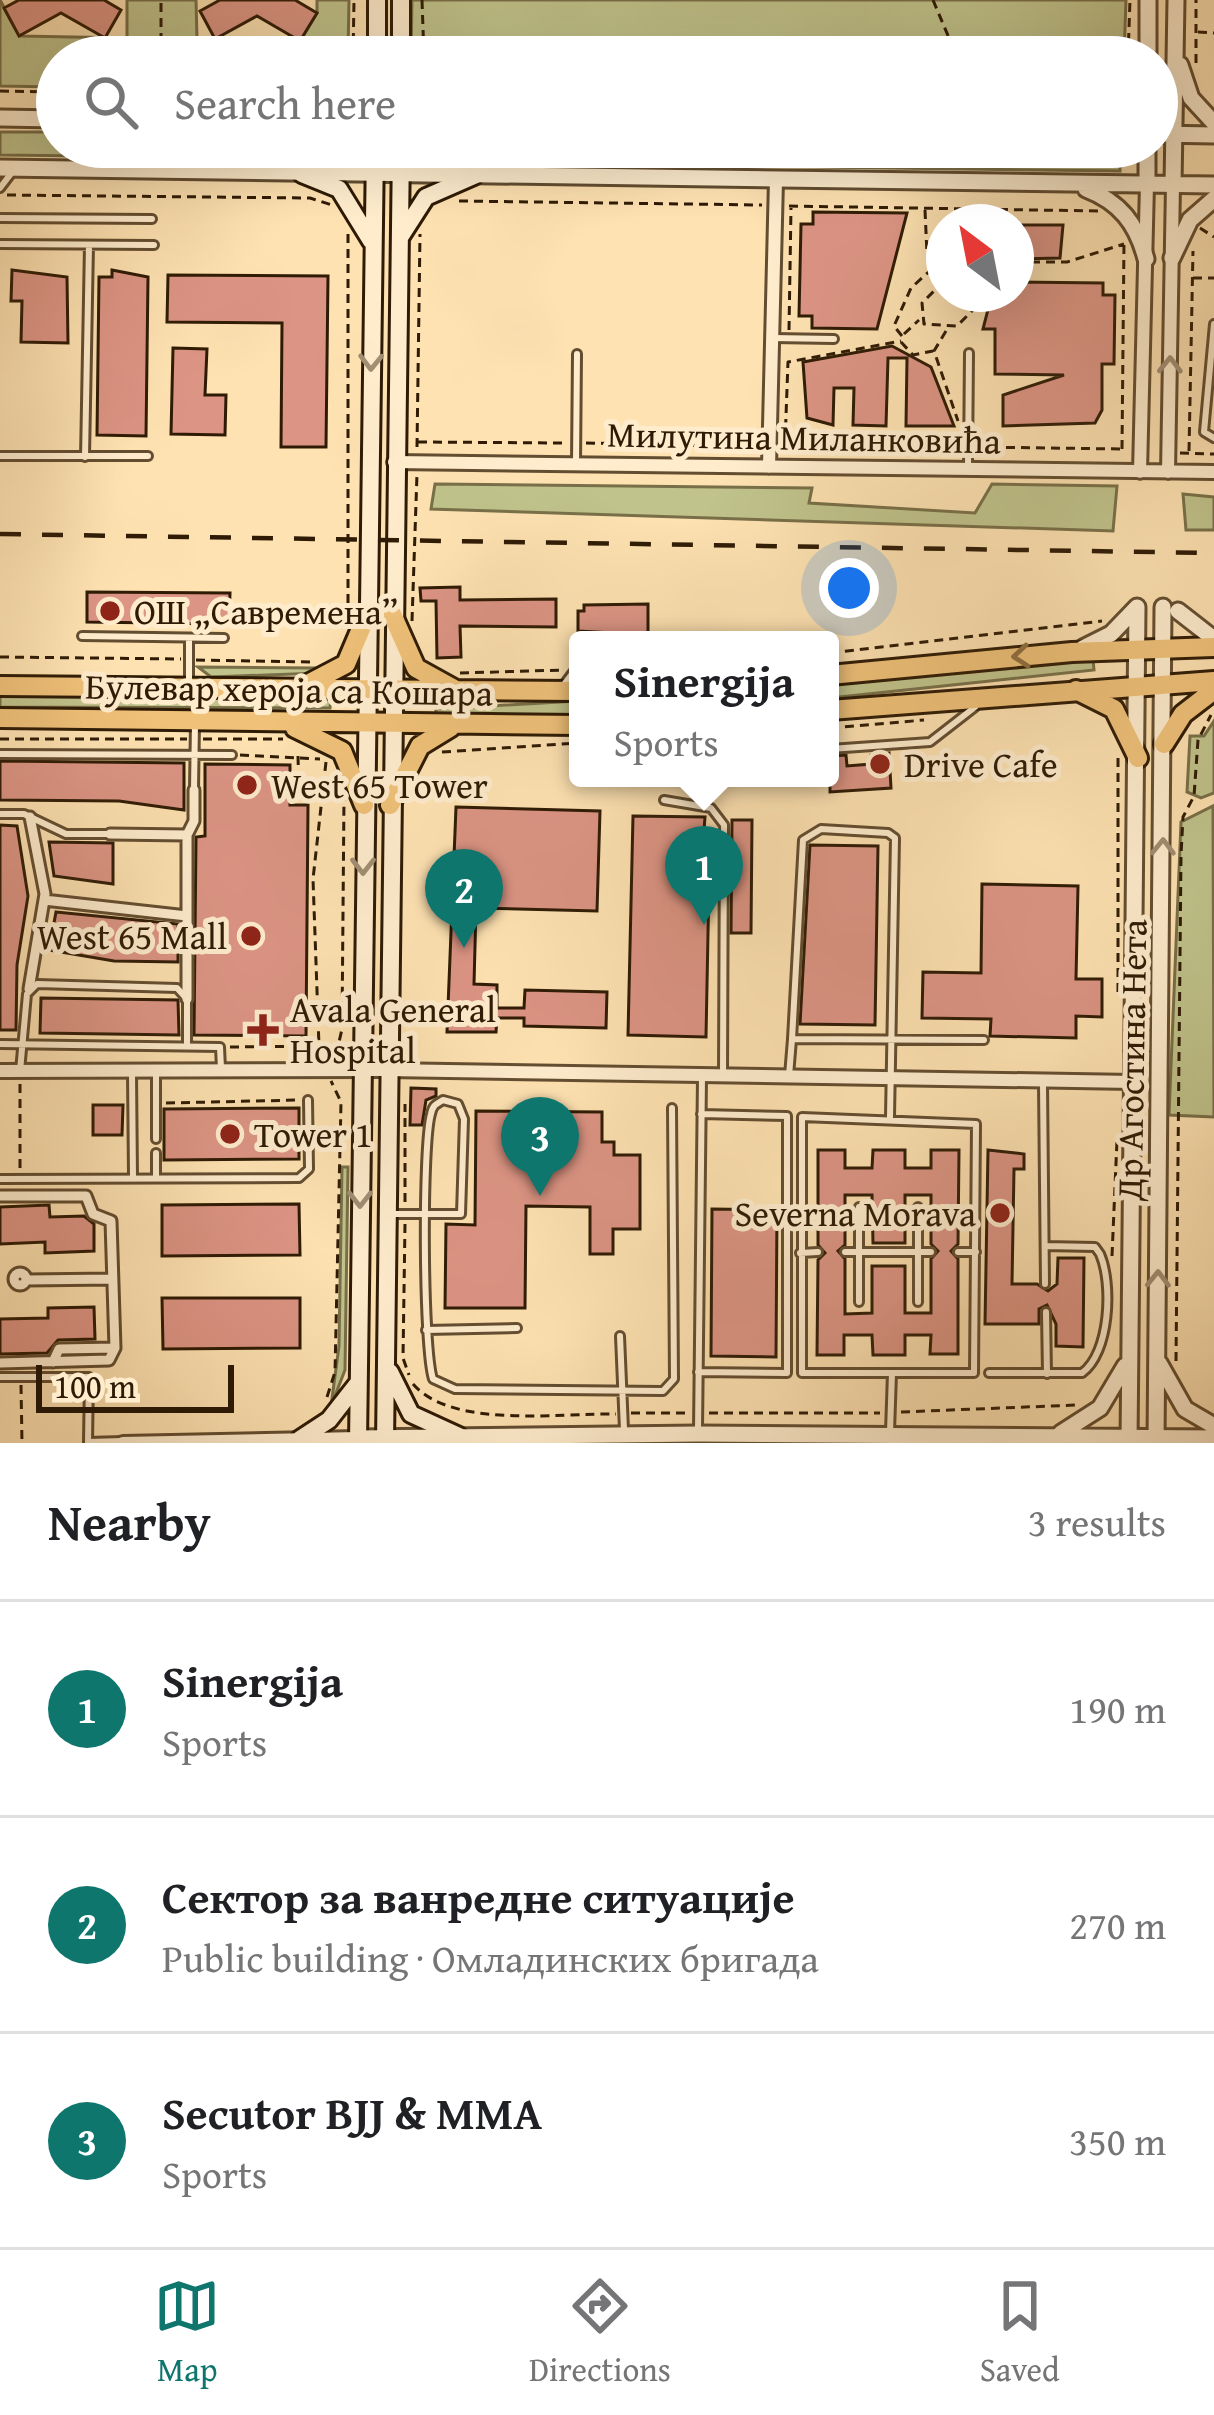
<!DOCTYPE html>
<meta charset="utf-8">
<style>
:root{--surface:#fff;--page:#f6f6f6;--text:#202124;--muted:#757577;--line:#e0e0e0;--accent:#0f766e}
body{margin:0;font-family:"Gentium Book Plus",serif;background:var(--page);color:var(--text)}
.compass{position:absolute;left:926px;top:204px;width:108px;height:108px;border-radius:50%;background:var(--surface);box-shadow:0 12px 48px #0002;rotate:328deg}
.scale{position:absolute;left:36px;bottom:30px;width:198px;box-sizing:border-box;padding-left:12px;border:6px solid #2f1b05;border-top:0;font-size:33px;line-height:42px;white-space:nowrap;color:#2f1b05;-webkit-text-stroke:9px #feeccd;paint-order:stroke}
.you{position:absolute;left:849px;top:588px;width:42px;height:42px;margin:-30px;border:9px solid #fff;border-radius:50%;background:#1a73e8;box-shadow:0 0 0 18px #1a73e833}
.badge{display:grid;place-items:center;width:78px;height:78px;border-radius:50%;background:var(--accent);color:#fff;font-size:39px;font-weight:700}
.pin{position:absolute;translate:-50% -99px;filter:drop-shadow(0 3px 6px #0008)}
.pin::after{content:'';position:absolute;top:63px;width:42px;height:36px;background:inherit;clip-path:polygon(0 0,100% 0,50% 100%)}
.popup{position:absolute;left:569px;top:631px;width:270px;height:156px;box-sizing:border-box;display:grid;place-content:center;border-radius:12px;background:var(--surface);filter:drop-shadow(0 3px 9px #0005);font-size:39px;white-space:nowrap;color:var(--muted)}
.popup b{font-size:45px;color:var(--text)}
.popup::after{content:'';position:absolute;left:50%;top:100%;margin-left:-24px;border:24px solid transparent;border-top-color:var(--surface)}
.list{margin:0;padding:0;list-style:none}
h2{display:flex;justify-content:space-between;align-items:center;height:156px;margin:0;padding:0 48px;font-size:51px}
h2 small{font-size:39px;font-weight:400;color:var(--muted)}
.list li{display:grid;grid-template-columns:78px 1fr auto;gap:36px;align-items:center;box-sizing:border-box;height:216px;padding:0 48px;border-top:3px solid var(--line)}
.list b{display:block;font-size:45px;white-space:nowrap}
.list p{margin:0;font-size:39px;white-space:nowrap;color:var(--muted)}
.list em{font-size:39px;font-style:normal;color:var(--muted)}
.icon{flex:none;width:66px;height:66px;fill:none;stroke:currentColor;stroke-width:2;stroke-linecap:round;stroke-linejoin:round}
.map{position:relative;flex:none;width:1214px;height:1443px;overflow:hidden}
.search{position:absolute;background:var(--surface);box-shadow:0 12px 48px #0002;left:36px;right:36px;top:36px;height:132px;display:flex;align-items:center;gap:30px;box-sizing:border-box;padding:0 42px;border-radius:66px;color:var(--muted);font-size:45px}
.sheet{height:804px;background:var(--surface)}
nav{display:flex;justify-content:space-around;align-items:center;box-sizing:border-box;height:168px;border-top:3px solid var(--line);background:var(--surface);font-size:33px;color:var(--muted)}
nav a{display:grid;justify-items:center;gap:6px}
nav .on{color:var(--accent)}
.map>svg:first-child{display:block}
.green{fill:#c0c38c;stroke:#786f48;stroke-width:3}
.building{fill:#dc9484;stroke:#2f1b05;stroke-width:3;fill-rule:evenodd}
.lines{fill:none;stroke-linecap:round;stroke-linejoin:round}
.service-casing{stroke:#634d30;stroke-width:12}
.pedestrian-casing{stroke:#634d30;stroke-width:15}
.minor-casing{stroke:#634d30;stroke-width:18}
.tertiary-casing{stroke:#634d30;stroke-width:21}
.secondary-casing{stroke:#2f1b05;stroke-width:22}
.primary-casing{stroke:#2f1b05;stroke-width:24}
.path{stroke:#2f1b05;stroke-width:3;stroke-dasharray:9 6;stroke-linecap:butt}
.service{stroke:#feeccd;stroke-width:6}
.pedestrian{stroke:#feeccd;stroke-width:9}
.minor{stroke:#feeccd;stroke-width:12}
.tertiary{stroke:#feeccd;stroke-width:15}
.secondary{stroke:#feeccd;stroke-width:16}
.primary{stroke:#efc179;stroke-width:18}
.rail{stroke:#2f1b05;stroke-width:4.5;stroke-dasharray:21 21;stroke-linecap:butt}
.oneway{stroke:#a18e73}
.oneway2{stroke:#8f6e3f}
.poi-dot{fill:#8f2418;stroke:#feeccd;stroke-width:4.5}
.labels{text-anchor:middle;stroke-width:10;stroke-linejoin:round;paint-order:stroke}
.street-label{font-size:36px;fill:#2f1b05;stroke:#feeccd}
.poi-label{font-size:36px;fill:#2f1b05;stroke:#feeccd;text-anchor:start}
</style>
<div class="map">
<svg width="1214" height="1443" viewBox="0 0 1214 1443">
<rect width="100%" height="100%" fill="#fee2b2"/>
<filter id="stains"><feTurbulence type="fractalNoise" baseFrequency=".00167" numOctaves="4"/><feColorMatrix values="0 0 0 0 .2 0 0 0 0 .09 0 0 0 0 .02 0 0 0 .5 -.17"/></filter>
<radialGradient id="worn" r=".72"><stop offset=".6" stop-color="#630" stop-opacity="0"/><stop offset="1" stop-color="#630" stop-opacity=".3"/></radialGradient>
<path class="green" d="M 0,0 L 20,36 L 127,38 L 127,0 L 196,0 L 197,39 L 300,41 L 317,13 L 317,0 L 349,0 L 348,54 L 57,57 L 57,87 L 0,86 Z
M 412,0 L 1126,0 L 1124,57 L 411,57 Z
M 0,132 L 57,132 L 57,147 L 346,147 L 346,159 L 0,155 Z
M 429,147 L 1120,149 L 1120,171 L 428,162 Z
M 435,484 L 812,488 L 809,503 L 975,513 L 992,484 L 1117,486 L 1113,531 L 431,509 Z
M 1183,494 L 1214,497 L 1214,530 L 1186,530 Z
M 1093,659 L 1094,670 L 830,698 L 830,684 Z
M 198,667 L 316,668 L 319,673 L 211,677 Z
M 0,694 L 331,697 L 330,708 L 0,707 Z
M 578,701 L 578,715 L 436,715 L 436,709 Z
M 1214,721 L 1214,793 L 1201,798 L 1187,792 L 1190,736 L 1204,736 Z
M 1213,806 L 1214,1117 L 1169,1115 L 1181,822 Z
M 342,1167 L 348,1167 L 345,1370 L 331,1406 L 339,1346 Z"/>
<path class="building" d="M 19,0 L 104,0 L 121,10 L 105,38 L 61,13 L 19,36 L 4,8 Z
M 220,0 L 295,0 L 317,13 L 300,41 L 257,16 L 215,39 L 200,11 Z
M 813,212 L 907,213 L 877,329 L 812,328 L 812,316 L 799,316 L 801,224 L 813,224 Z
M 1016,225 L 1063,225 L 1060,258 L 1016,259 Z
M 12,270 L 67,277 L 68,343 L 21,342 L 22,301 L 11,301 Z
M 112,270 L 148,277 L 146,436 L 97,435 L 99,277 L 112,277 Z
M 168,275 L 328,276 L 326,447 L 281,447 L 282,323 L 167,322 Z
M 1016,282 L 1103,283 L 1103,295 L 1115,295 L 1114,364 L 1102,364 L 1102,410 L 1095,423 L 1003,426 L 1003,395 L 1064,375 L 995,374 L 995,329 L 983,329 L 992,294 L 1016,294 Z
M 892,346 L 931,367 L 954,426 L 906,426 L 907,358 L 888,358 L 886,426 L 853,425 L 854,388 L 834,388 L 833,425 L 807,418 L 803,362 Z
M 173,348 L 207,349 L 205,395 L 226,395 L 225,435 L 171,434 Z
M 460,587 L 460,600 L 556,599 L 556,627 L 460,626 L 461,657 L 437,658 L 436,601 L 421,601 L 420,588 Z
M 87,592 L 230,593 L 229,624 L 87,622 Z
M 648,604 L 648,635 L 578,631 L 578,611 L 584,611 L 584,605 Z
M 889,753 L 891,788 L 830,792 L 830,756 L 846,755 L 847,766 L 871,764 L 871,755 Z
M 0,761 L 184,763 L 184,810 L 119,801 L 0,800 Z
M 205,764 L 290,765 L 290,805 L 308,805 L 306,1036 L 194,1035 L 196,837 L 205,836 Z
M 456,807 L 600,811 L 597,911 L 476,908 L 474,984 L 497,985 L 497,1008 L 524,1008 L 525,990 L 607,992 L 606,1028 L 524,1026 L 524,1018 L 497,1018 L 496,1032 L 447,1032 Z
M 633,816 L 705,817 L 704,830 L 710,830 L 706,1037 L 628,1035 Z
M 732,820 L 752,820 L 751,933 L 731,933 Z
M 0,825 L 17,826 L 28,896 L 17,965 L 16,1030 L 0,1030 Z
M 49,842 L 113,843 L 113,884 L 54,876 Z
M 810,845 L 878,846 L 875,1025 L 800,1024 Z
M 982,884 L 1078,886 L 1076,979 L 1102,979 L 1102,1017 L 1076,1016 L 1076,1038 L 990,1036 L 991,1019 L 922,1018 L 923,972 L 981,973 Z
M 56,912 L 178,924 L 178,962 L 114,961 L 49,950 Z
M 41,998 L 178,1000 L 179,1035 L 40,1033 Z
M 411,1088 L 436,1089 L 436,1096 L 426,1100 L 422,1125 L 410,1125 Z
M 93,1105 L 123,1105 L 122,1135 L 93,1135 Z
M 299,1108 L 299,1159 L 164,1160 L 164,1109 Z
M 476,1111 L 602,1112 L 602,1142 L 614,1142 L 614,1155 L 640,1155 L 640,1229 L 613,1229 L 613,1254 L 590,1254 L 590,1207 L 526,1206 L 525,1308 L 445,1308 L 446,1224 L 475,1225 Z
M 818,1150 L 845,1150 L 845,1168 L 872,1168 L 873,1150 L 905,1150 L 905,1168 L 931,1168 L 931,1150 L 959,1150 L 958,1244 L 951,1251 L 958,1259 L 958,1354 L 930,1354 L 931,1335 L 905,1335 L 905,1355 L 873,1355 L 872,1335 L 844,1335 L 844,1355 L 817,1355 L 818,1260 L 825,1253 L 818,1245 ZM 845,1195 L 872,1195 L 873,1243 L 905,1243 L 905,1195 L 931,1195 L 931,1244 L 938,1251 L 931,1259 L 931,1313 L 905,1313 L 905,1266 L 872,1266 L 872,1313 L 845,1314 L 845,1259 L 838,1251 L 845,1245 Z
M 988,1150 L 1024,1154 L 1024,1169 L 1014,1169 L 1012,1284 L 1037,1284 L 1048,1291 L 1057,1284 L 1058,1258 L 1084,1258 L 1083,1347 L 1056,1346 L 1056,1324 L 1047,1305 L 1039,1309 L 1039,1324 L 985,1324 Z
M 299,1204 L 300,1255 L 162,1256 L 162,1205 Z
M 49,1205 L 50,1217 L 84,1216 L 94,1224 L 94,1251 L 45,1253 L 45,1242 L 0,1244 L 0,1207 Z
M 712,1209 L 777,1210 L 776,1357 L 711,1356 Z
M 162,1298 L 300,1298 L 300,1348 L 163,1349 Z
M 94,1307 L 95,1339 L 58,1340 L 47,1353 L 0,1354 L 0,1319 L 48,1318 L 48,1308 Z"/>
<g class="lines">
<defs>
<path id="service" d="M 0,188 L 13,171
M 0,218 L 152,219
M 0,244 L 154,245
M 1214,324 L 1204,432 L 1214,438
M 772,338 L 834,339
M 0,456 L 148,456
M 85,457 L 89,245
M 576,463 L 577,354
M 968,466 L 969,353
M 82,636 L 224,638
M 189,638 L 189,685
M 675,640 L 683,640
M 562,687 L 578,666
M 830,749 L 930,742 L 975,707
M 0,754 L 232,755
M 194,790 L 195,722
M 664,800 L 711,808 L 724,825 L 723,1075
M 0,814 L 24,814 L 66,834 L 110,834
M 792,1039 L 803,840 L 821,829 L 888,833 L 895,838 L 890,1117
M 0,1044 L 220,1047 L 221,1069
M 20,1071 L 27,994 L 37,984 L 177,988 L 187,999 L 187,1046
M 132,1073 L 133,1178
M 156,1073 L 156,1139
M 789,1076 L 792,1039 L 984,1040
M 1043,1084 L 1045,1284
M 802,1117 L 976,1124 L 974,1373 L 802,1373 Z
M 156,1178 L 156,1153
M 0,1179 L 299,1178 L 309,1169 L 308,1100
M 859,1207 L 859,1302
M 918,1207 L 918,1302
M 390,1214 C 414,1214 437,1214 461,1214 L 464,1119 L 458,1104 L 443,1100 C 435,1105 433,1105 431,1114 C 422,1146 423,1348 433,1379 L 455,1389 L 663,1391 L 674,1379 L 672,1108
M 845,1252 L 931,1252
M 958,1252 L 976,1252
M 800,1253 L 818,1252
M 1046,1312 L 1047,1374
M 426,1330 L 517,1328
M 620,1336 L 624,1430
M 698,1372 L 787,1373 L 787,1116 L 701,1114
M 989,1373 L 1082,1373 C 1110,1353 1113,1284 1100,1254 L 1095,1247 L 1045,1246
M 0,1377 L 89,1377 L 88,1442 L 123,1441
M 698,1430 L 702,1077
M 890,1432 L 892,1373"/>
<path id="pedestrian" d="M 110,834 L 187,835
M 44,900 L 187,916
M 29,989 L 45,894 L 30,817
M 187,999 L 187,835 L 194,821 L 194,790
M 0,1196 L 86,1196 L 93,1214 L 111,1221 L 115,1348 L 109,1360 L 0,1363
M14 1279a6 6 0 1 1 12 0a6 6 0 1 1-12 0Z
M 26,1280 L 112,1279
M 53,1362 L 59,1349 L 115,1348"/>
<path id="minor" d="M 394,462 L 1214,472
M 769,467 L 776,180
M 1140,472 L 1147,184
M 1168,472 L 1173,185
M 0,1071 L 387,1070 L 1133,1082
M 123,1443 L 358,1438"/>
<path id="tertiary" d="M 1148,57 L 1148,0
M 1180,65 L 1191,98 L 1214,123
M 0,118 L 57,119
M 1157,134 L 1214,135
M 0,168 L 1214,185
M 1147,184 L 1147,147
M 1173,185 L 1176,0
M 1086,189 C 1120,202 1137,224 1146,259
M 1172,258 L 1190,220 L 1214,199
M 1178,611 L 1214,639
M 1083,648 L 1111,634 L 1137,607
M 1159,1363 L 1185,1409 L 1214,1426
M 1061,1433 L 1100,1408 L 1125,1366
M 358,1438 L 698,1434 L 1214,1438
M 1129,1443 L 1137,607
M 1156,1443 L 1163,607"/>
<path id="secondary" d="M 377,57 L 377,0
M 401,57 L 401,0
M 302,174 L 339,189 L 371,241
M 401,236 L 426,197 L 474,176
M 390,1372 L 411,1414 L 459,1436
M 300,1439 L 329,1420 L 358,1383
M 358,1443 L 375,147
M 385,1443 L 401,147"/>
<path id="primary" d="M 392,614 L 416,668 L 454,689
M 830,675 L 1072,652 L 1214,647
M 306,685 L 346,664 L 366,617
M 0,686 L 578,691
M 1076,690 L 1114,709 L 1138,758
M 830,710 L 1214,681
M 0,718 L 578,725
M 295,728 L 342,751 L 364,805
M 1164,744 L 1183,714 L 1214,690
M 390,805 L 420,746 L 451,727"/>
</defs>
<use href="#service" class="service-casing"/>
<use href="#pedestrian" class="pedestrian-casing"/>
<use href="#minor" class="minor-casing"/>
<use href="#tertiary" class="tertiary-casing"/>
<use href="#secondary" class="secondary-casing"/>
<use href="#primary" class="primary-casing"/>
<path class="path" d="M 422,0 L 424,57
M 933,0 L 957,57
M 1198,32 L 1214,33
M 161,57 L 161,0
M 353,57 L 354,0
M 1128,57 L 1130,0
M 1196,63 L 1196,0
M 0,91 L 57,92
M 418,162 L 418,147
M 7,195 L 310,198 L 332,205
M 459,201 L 762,205
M 789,206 L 1098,211
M 925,210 L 927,254 L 941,280
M 1200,228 L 1214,237
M 348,234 L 348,614
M 1016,262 L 1067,262 L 1124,244
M 1193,278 L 1214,278
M 944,281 L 922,303 L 924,324 L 957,326 L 973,310 L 972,294
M 789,330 L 791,208
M 946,331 L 934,351 L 958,421
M 904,334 L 919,320
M 902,336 L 894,326 L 911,288 L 933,268
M 901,342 L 913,355 L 933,351
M 418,442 L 564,443
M 586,443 L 756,447
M 785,443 L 788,362 L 901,341
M 417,447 L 420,234
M 784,447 L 960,447
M 976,447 L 1122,449
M 1122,449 L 1124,241
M 1189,451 L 1193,251
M 1180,453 L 1214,454
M 412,621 L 417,474
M 830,653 L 1102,621
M 0,657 L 181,659
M 196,660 L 313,662
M 460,673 L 564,670
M 830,728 L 924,720
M 0,739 L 187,739
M 203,739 L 283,739
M 442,752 L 578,743
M 240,755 L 320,759
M 298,756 L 299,797 L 320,797
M 326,762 L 313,879 L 319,1046 L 332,1058
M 1118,992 L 1118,756
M 230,1047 L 317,1046
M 336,1055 L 342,1029 L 344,796
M 166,1103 L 300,1100
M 20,1168 L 20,1082
M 405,1202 L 405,1104
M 405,1224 L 403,1358 L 409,1375
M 1112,1256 L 1117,1140
M 1176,1361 L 1181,855 L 1183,817 L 1194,796 L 1198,740 L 1211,715
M 413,1384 C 452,1429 558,1413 616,1414
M 21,1385 L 22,1443
M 327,1397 L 335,1372 L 341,1102 L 331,1081
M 901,1412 L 1077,1405
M 631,1413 L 688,1413
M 709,1413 L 880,1413"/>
<use href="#service" class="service"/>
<use href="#pedestrian" class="pedestrian"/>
<use href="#minor" class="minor"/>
<use href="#tertiary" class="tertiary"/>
<use href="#secondary" class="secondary"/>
<use href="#primary" class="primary"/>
<path class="rail" d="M 0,534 L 1214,553"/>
</g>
<defs><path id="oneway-chevron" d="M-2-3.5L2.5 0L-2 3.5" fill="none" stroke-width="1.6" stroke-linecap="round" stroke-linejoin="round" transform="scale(3)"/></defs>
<g class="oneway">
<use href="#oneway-chevron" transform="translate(371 362) rotate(91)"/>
<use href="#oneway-chevron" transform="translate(1170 365) rotate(-89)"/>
<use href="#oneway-chevron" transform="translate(1163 847) rotate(-89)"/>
<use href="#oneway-chevron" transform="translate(363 866) rotate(90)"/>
<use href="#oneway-chevron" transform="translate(360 1199) rotate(90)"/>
<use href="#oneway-chevron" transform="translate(1158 1279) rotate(-89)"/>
</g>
<use class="oneway2" href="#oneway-chevron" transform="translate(1021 656) rotate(175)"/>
<g class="poi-dot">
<circle cx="110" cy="611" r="12"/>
<circle cx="880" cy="764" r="12"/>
<circle cx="247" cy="785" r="12"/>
<circle cx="251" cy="936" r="12"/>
<path d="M257 1012h12v12h12v12h-12v12h-12v-12h-12v-12h12z"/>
<circle cx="230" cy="1134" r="12"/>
<circle cx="1000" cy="1213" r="12"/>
</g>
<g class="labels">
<g class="street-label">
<text transform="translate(804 437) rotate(1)" y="13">Милутина Миланковића</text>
<text transform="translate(289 689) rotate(1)" y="13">Булевар хероја са Кошара</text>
<text transform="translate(1131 1060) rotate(-89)" y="13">Др Агостина Нета</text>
</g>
<g class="poi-label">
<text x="134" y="624">ОШ „Савремена”</text>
<text x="904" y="777">Drive Cafe</text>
<text x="271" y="798">West 65 Tower</text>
<text x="227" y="949" text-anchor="end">West 65 Mall</text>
<text x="290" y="1022">Avala General<tspan x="290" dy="41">Hospital</tspan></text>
<text x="254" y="1147">Tower 1</text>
<text x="976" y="1226" text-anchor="end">Severna Morava</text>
</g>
</g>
<rect width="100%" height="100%" filter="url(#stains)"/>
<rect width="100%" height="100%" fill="url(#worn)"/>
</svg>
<svg class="compass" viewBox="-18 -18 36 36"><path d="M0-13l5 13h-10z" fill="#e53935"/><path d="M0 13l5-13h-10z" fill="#757577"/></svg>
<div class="scale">100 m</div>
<div class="you"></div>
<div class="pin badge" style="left:704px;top:925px">1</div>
<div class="popup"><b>Sinergija</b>Sports</div>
<div class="pin badge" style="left:464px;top:948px">2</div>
<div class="pin badge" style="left:540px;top:1196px">3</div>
<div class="search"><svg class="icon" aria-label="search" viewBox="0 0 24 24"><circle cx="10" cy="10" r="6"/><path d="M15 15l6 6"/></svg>Search here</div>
</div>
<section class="sheet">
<h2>Nearby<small>3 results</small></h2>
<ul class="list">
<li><span class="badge">1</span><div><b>Sinergija</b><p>Sports</p></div><em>190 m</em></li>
<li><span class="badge">2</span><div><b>Сектор за ванредне ситуације</b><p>Public building · Омладинских бригада</p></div><em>270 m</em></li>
<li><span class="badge">3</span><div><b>Secutor BJJ &amp; MMA</b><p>Sports</p></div><em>350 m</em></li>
</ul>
</section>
<nav>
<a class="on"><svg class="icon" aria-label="map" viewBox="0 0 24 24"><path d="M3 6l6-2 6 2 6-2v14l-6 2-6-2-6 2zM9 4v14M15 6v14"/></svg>Map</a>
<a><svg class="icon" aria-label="directions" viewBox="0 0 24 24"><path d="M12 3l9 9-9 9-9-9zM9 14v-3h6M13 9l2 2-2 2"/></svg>Directions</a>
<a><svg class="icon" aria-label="saved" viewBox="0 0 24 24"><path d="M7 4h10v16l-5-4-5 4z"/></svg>Saved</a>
</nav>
